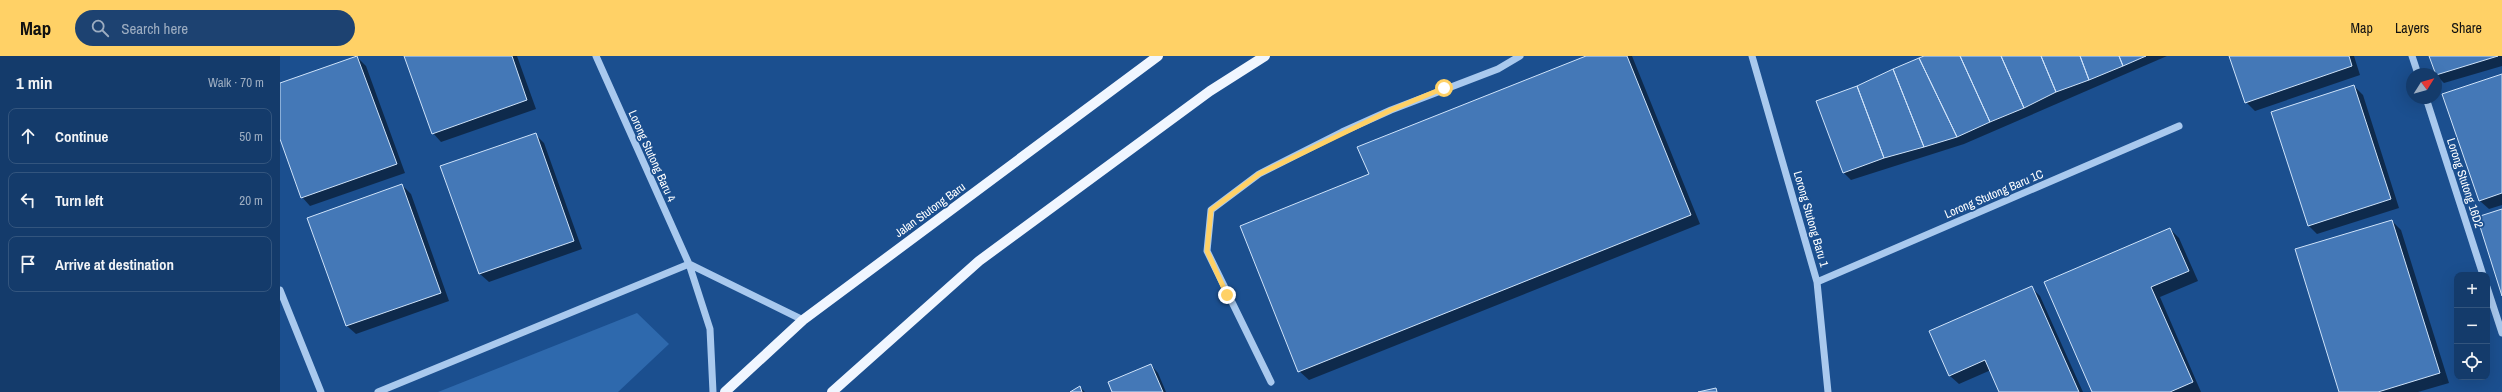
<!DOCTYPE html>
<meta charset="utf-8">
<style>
:root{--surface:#143b6b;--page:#1d4271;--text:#f1f3f6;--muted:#9dadc1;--line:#33557e;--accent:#ffd166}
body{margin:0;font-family:"Archivo Narrow",sans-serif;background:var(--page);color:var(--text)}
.controls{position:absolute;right:12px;bottom:12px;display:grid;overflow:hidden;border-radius:8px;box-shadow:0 4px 16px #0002}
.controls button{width:36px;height:36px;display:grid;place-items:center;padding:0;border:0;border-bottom:1px solid var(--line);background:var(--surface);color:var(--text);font:20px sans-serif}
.compass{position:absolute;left:2126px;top:12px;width:36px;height:36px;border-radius:50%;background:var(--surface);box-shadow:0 4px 16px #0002;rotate:53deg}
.stop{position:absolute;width:12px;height:12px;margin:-9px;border:3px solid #ffd166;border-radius:50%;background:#fff}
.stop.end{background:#ffd166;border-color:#fff;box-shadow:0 1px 4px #0008}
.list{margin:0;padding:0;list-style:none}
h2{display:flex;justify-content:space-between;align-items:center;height:52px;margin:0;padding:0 16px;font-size:17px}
h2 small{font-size:13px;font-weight:400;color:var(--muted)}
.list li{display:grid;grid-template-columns:26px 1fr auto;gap:12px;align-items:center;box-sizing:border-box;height:56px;margin:0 8px 8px;padding:0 8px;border:1px solid var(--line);border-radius:8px}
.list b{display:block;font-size:15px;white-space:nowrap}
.list em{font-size:13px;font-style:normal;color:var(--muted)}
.icon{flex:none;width:22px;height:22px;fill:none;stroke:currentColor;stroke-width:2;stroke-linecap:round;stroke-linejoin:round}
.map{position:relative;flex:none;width:2222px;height:336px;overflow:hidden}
header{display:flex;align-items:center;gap:24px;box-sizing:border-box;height:56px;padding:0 20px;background:var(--accent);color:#111}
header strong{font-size:19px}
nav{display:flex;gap:22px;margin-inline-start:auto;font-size:14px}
.search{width:280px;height:36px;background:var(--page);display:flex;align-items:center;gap:10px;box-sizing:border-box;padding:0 14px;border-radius:22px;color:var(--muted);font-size:15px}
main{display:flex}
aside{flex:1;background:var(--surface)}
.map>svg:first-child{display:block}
.green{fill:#2e69ad}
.shadow{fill:#0007}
.building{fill:#4478b7;stroke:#cfe3fa}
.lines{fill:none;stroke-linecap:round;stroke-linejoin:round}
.minor{stroke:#a9c9ee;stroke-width:7}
.major{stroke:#f0f6ff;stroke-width:10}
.route{stroke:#ffd166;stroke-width:5}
.labels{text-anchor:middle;stroke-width:3.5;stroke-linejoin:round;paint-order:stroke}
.street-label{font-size:12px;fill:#fff;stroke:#1b4f8f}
</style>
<header>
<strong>Map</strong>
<div class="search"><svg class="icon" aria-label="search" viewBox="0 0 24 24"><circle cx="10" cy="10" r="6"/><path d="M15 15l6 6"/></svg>Search here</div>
<nav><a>Map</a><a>Layers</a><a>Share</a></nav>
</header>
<main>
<aside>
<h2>1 min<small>Walk · 70 m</small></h2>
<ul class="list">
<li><svg class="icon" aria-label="ahead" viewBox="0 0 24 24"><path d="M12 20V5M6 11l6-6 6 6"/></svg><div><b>Continue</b></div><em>50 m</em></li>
<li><svg class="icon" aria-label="left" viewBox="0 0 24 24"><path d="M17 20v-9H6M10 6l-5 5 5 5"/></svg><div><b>Turn left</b></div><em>20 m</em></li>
<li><svg class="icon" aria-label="arrive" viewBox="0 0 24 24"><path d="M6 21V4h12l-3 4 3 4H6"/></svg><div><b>Arrive at destination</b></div></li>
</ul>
</aside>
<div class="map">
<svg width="2222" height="336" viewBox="0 0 2222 336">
<rect width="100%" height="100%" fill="#1b4f8f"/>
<path class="green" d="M 357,257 L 389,288 L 338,336 L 158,336 Z"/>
<path class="shadow" d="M 125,0 L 237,0 L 256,53 L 161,86 L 153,77 Z
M 1308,0 L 1352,0 L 1420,168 L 1029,324 L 1019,315 L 1090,119 Z
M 1643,0 L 1887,0 L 1684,88 L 1571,124 L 1564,117 L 1537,46 L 1577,31 Z
M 1950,0 L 2074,0 L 2080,19 L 1975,55 L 1966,46 Z
M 2150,0 L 2222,0 L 2222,10 L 2164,27 L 2155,18 Z
M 77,1 L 86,10 L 125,117 L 30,150 L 22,141 L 0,80 L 0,28 Z
M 2222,19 L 2222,149 L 2209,153 L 2200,145 Z
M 2074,30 L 2083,39 L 2119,152 L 2037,178 L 2028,169 Z
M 255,78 L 264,87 L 302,193 L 209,226 L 200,218 Z
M 122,129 L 131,138 L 169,245 L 76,278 L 67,270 Z
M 2112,165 L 2121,174 L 2169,327 L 2138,336 L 2060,336 Z
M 1890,173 L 1899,182 L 1918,225 L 1880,241 L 1921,336 L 1813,336 Z
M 1751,231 L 1760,240 L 1803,336 L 1720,336 L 1711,314 L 1679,328 L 1670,320 Z
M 871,309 L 878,317 L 886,336 L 833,336 Z
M 800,331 L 805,336 L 792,336 Z"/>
<path class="building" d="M 77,0 L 117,108 L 21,142 L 0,83 L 0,27 Z
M 124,0 L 232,0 L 247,44 L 152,78 Z
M 1306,0 L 1347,0 L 1411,159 L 1018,316 L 960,170 L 1089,118 L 1077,91 Z
M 1644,0 L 1680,0 L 1710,66 L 1677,81 L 1639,2 Z
M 1680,0 L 1721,0 L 1744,52 L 1710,66 Z
M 1721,0 L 1761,0 L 1776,36 L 1744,52 Z
M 1761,0 L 1800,0 L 1809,24 L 1776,36 Z
M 1800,0 L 1839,0 L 1843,10 L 1809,24 Z
M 1839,0 L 1866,0 L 1843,10 Z
M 1949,0 L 2069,0 L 2072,10 L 1965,47 Z
M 2149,0 L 2218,0 L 2156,19 Z
M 1639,2 L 1677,81 L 1644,91 L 1613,13 Z
M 1613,13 L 1644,91 L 1604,102 L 1577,30 Z
M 2222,18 L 2222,137 L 2199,145 L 2162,38 Z
M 2074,29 L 2111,143 L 2028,170 L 1991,56 Z
M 1577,30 L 1604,102 L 1563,117 L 1536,45 Z
M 256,77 L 294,185 L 199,218 L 160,110 Z
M 122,128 L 161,237 L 66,270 L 27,162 Z
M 2222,153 L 2222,240 L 2197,161 Z
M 2112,164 L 2160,317 L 2098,336 L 2059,336 L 2015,193 Z
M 1890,172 L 1909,215 L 1871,231 L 1913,326 L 1890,336 L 1812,336 L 1764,226 Z
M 1752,230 L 1799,336 L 1719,336 L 1705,304 L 1669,320 L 1649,275 Z
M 871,308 L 883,336 L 832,336 L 828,326 Z
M 800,330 L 802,336 L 790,336 Z
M 1436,332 L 1437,336 L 1418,336 Z"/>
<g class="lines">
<path class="minor" d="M 316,0 L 409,208 L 430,273 L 433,336
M 1472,0 L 1537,226 L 1548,336
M 2132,0 L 2138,18
M 2146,42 L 2203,219
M 409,208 L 523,264
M 1537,226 L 1899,70
M 2207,231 L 2222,277
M 0,234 L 41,336
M 991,326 L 927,195 L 931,154 L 979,118 L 1062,76 L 1111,54 L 1218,13 L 1240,0
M 98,336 L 409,208"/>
<path class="major" d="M 445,336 L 523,264 L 878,0
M 552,336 L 699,205 L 930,35 L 985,0"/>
</g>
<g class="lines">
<path class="route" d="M 947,239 L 927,195 L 931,154 L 979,118 L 1111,54 L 1164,32"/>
</g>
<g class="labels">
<g class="street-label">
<text transform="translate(372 100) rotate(66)" y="4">Lorong Stutong Baru 4</text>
<text transform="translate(2185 127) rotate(72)" y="4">Lorong Stutong 16D2</text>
<text transform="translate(1714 138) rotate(-23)" y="4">Lorong Stutong Baru 1C</text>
<text transform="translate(650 154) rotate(-36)" y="4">Jalan Stutong Baru</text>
<text transform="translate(1531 163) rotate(74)" y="4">Lorong Stutong Baru 1</text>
</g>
</g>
</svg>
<div class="controls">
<button>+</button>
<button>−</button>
<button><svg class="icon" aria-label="locate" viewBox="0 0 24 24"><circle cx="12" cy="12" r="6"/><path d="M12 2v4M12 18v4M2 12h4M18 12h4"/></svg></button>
</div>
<svg class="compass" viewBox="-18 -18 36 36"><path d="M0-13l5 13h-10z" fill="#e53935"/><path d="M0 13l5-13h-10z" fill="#9dadc1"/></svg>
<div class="stop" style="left:1164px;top:32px"></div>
<div class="stop end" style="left:947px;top:239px"></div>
</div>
</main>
